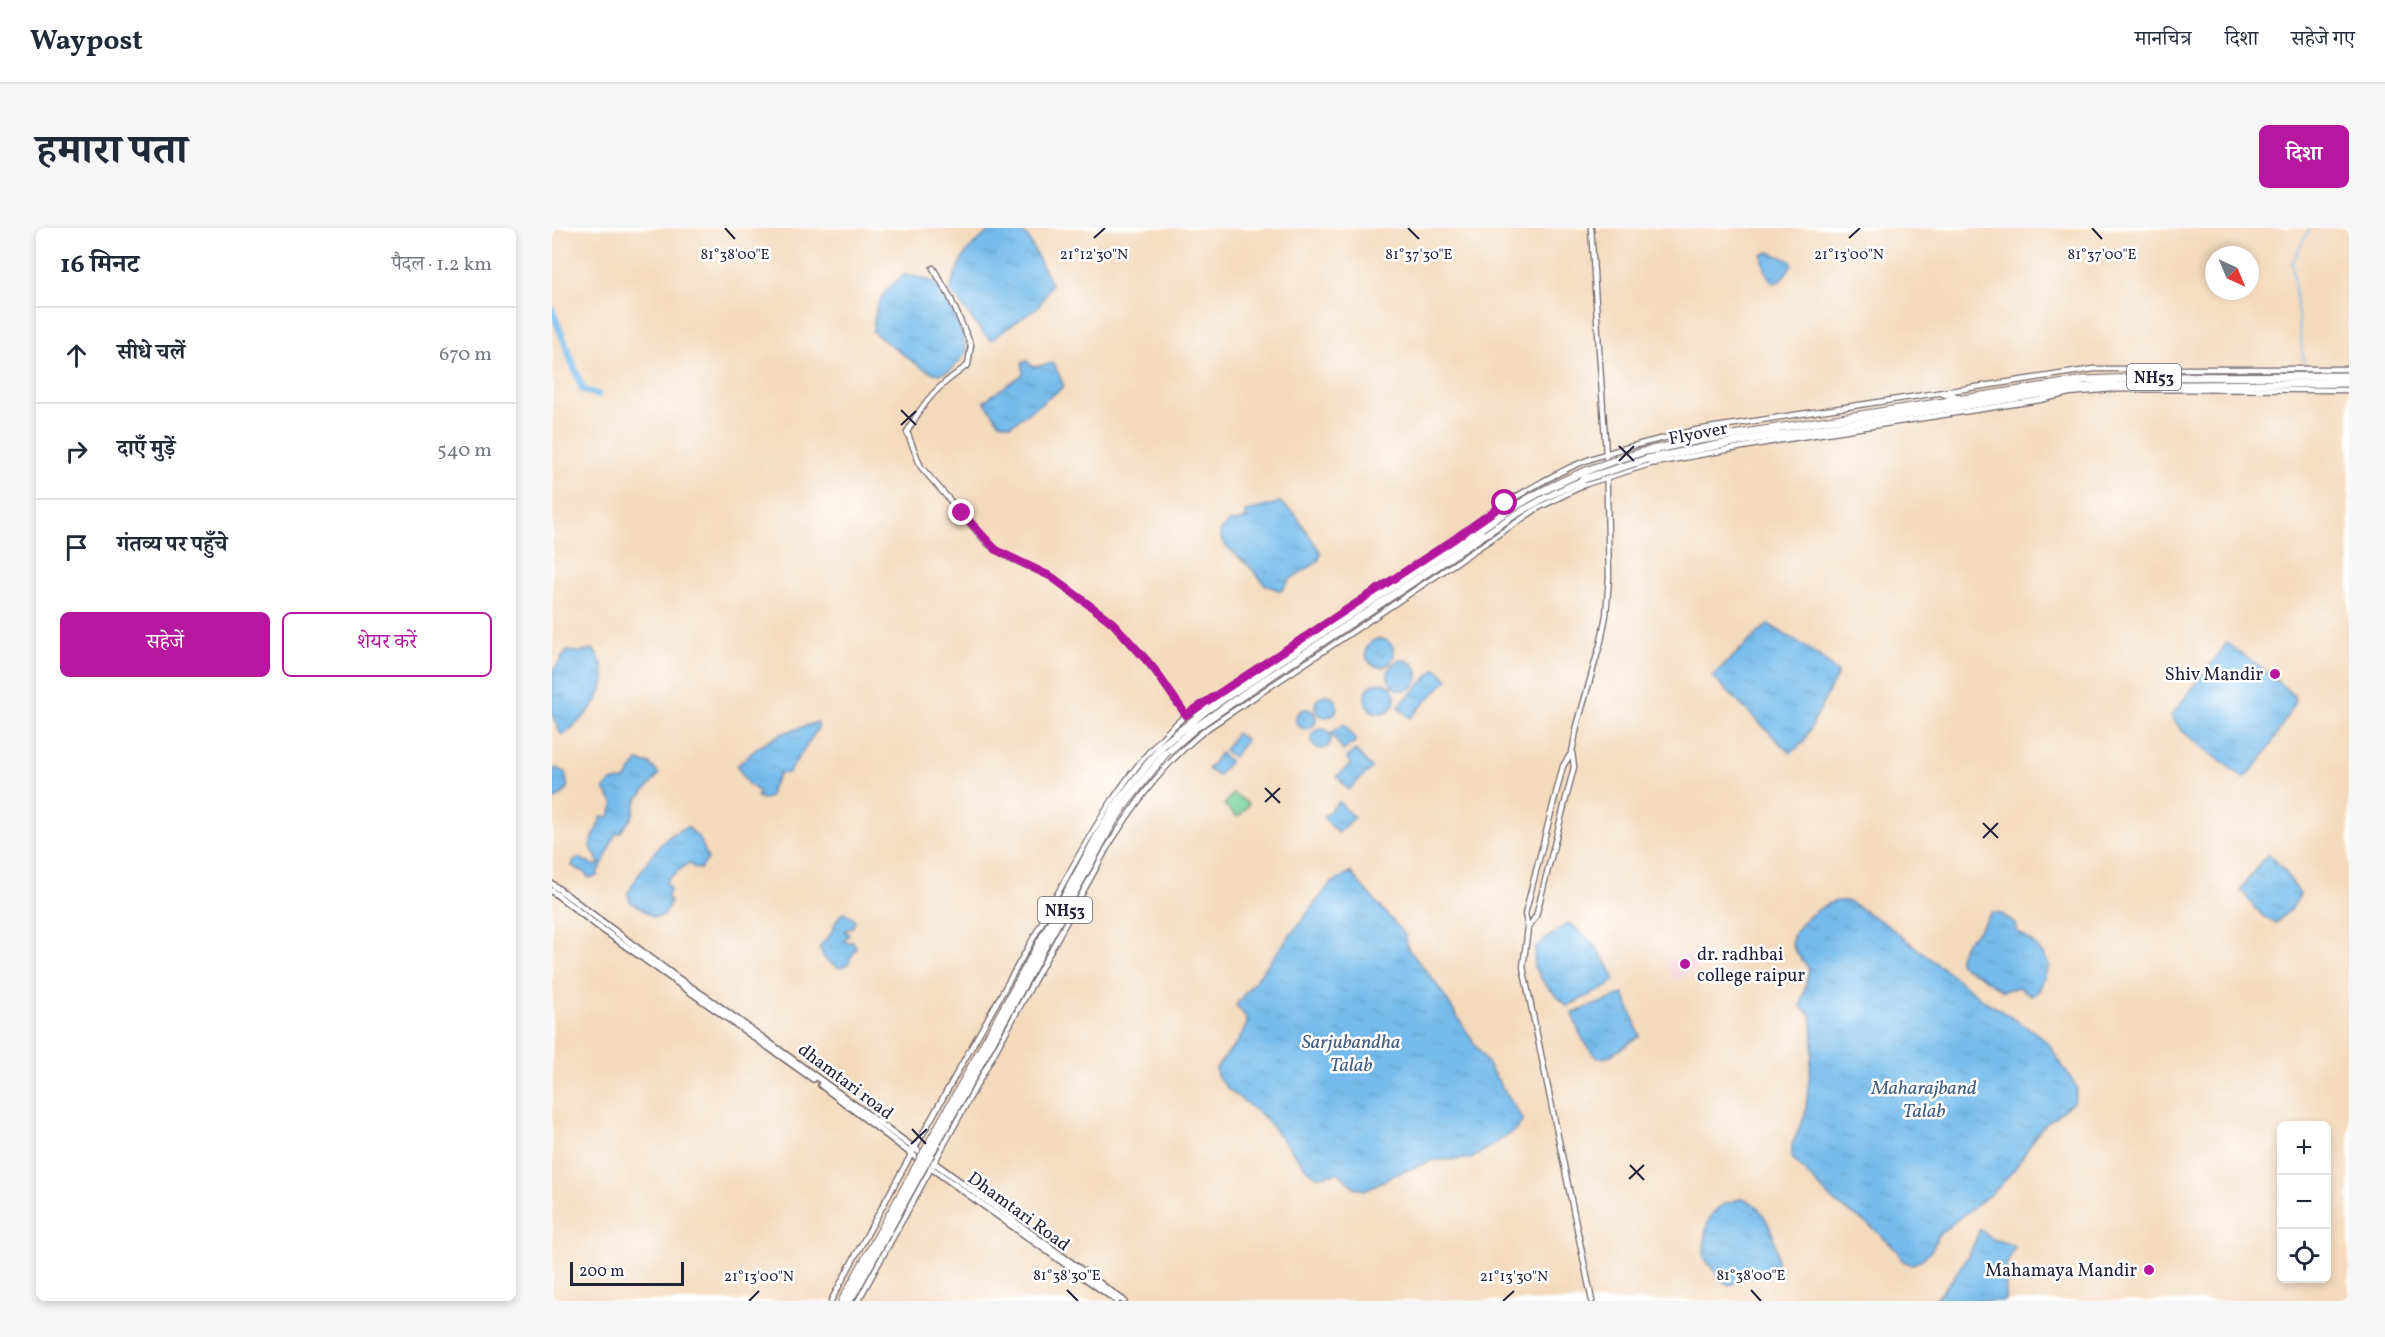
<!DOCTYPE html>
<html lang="hi">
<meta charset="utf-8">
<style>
:root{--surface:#fff;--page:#f6f6f7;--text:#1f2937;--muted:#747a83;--line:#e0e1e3;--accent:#b5179e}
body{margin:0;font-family:Vollkorn,"Noto Serif Devanagari",serif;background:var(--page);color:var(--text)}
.controls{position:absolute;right:18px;bottom:18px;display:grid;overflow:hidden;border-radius:9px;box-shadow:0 3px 9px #0003}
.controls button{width:54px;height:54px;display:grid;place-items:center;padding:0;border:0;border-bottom:2px solid var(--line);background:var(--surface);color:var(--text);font:30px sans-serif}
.compass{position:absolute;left:1653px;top:18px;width:54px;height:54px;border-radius:50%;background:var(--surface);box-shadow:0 3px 9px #0003;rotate:136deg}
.scale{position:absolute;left:18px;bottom:15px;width:114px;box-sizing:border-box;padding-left:6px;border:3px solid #22223b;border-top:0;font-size:16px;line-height:21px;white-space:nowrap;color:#22223b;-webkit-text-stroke:4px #fff;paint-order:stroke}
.stop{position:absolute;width:18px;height:18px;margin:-14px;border:4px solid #b5179e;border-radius:50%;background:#fff}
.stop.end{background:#b5179e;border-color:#fff;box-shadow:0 2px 6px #0008}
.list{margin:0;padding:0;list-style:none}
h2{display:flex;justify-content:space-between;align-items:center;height:78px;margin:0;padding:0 24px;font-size:26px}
h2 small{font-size:20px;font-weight:400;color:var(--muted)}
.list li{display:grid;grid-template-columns:39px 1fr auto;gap:18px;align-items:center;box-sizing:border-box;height:96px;padding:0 24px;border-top:2px solid var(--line)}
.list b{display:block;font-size:22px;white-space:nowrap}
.list em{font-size:20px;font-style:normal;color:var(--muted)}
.actions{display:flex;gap:12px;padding:18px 24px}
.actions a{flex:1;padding:14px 0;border:2px solid var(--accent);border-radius:9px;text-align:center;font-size:21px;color:var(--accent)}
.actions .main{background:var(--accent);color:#fff}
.icon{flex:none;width:33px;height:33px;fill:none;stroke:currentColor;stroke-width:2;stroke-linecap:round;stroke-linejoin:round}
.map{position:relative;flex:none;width:1797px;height:1073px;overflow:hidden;border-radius:9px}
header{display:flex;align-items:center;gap:36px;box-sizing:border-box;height:84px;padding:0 30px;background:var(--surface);border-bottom:2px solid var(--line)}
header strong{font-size:28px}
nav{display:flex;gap:33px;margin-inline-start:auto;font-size:21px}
.intro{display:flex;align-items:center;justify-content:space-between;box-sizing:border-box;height:144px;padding:0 36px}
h1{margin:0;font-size:42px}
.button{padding:15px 27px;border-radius:9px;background:var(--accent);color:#fff;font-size:21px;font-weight:700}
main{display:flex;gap:36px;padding:0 36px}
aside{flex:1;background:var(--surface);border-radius:9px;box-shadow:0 3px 9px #0003}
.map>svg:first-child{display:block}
.built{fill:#f6cfd6}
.grass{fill:#76d096;stroke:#4c7968;stroke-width:1.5}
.water{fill:url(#water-ripples);stroke:#4b6e93;stroke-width:1.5}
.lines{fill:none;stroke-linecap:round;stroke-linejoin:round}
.stream{stroke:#74bbeb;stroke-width:1.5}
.river{stroke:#74bbeb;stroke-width:7}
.minor-casing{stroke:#6c6268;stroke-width:7}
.major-casing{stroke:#6c6268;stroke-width:8}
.highway-casing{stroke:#6c6268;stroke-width:9}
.minor{stroke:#fff;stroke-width:4.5}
.major{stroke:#fff;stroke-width:5}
.highway{stroke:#fff;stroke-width:7}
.highway-bridge-casing{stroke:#6c6268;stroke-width:9;stroke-linecap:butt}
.highway-bridge{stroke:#fff;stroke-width:7}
.route{stroke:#b5179e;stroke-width:8}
.ticks{fill:none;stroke:#22223b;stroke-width:2}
.poi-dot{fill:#b5179e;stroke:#fff;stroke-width:2}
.labels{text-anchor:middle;stroke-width:5;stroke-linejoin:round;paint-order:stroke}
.shield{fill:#fff;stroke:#646476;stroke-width:1.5}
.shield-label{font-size:16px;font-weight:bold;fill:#22223b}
.street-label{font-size:18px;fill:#22223b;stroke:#fff}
.poi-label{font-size:18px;fill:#22223b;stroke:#fff;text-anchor:end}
.water-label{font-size:20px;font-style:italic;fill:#435f81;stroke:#fff}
.ticks-label{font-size:15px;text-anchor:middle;fill:#22223b;stroke:#fff;stroke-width:5;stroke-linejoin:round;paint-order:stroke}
</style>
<header>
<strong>Waypost</strong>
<nav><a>मानचित्र</a><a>दिशा</a><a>सहेजे गए</a></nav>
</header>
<div class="intro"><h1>हमारा पता</h1><a class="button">दिशा</a></div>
<main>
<aside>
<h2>16 मिनट<small>पैदल · 1.2 km</small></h2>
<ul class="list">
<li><svg class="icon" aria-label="ahead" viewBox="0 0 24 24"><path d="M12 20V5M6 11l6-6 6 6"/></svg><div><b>सीधे चलें</b></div><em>670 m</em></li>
<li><svg class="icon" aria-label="right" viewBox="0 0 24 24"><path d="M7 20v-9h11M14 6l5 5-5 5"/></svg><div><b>दाएँ मुड़ें</b></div><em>540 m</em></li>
<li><svg class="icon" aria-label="arrive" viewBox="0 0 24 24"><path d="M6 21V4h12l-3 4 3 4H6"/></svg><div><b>गंतव्य पर पहुँचे</b></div></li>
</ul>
<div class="actions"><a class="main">सहेजें</a><a>शेयर करें</a></div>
</aside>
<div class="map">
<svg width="1797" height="1073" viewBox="0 0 1797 1073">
<defs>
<pattern id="water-ripples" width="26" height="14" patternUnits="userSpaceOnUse" patternTransform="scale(1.5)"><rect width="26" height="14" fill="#74bbeb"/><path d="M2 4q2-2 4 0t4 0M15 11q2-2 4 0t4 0" fill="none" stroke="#64a0ca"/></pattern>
</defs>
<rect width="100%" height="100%" fill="#fff"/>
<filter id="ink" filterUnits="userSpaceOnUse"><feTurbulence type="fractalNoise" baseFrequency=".0167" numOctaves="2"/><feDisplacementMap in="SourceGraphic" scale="12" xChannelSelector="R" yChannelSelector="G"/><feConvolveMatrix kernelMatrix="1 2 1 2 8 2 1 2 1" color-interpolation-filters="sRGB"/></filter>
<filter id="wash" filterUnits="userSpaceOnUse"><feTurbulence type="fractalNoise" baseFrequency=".008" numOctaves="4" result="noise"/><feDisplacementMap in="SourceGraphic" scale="24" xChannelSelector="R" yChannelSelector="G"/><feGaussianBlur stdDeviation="1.35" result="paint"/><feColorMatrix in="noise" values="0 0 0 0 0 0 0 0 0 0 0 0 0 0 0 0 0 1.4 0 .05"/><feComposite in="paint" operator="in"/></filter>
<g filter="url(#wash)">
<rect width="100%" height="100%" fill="#f4dabd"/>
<path class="built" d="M 1142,720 L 1151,738 L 1123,753 L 1114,735 Z"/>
<path class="grass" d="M 681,565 L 697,576 L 687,588 L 684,588 L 672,577 Z"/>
<path class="water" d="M 442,0 L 464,0 L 475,8 L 499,56 L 487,78 L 439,112 L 431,105 L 398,62 C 408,29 414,20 442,0 Z
M 1217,24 L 1239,33 L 1240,37 L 1228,53 L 1222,55 C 1213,48 1212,37 1210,27 Z
M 353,46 L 383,54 L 405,92 L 415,121 C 397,155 382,150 356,130 C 344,121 332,113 321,104 C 323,73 329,65 353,46 Z
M 475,133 L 481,139 L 502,135 L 512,159 L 459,197 L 447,194 L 432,173 L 471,146 L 470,135 Z
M 728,274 L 743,286 L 769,325 L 766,334 L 738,351 L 729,363 L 714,357 L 698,339 L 671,315 L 668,304 L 677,293 L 683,294 L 695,290 L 693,284 Z
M 1216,396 L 1265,426 L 1286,445 L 1251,515 L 1238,525 L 1160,448 Z
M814 425a14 14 0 1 1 28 0a14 14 0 1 1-28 0Z
M 1675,415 L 1714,443 L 1742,468 L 1743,474 C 1731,495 1710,538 1691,550 L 1631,504 L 1619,488 Z
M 41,421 C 69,457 38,484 12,507 L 8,505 L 0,486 L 0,444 L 15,423 L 29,424 Z
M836 447a15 15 0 1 1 30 0a15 15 0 1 1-30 0Z
M 884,440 L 896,451 L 858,490 L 846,479 Z
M813 470a15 15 0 1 1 30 0a15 15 0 1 1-30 0Z
M763 478a11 11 0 1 1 22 0a11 11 0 1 1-22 0Z
M744 491a10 10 0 1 1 20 0a10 10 0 1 1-20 0Z
M 265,494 L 267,499 L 236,545 L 228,545 L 219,561 L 219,566 L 216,570 L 209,571 L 205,568 L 208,564 L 196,556 L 185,538 L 205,520 L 229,506 Z
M 792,496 L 804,513 L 791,523 L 779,505 Z
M759 511a10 10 0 1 1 20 0a10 10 0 1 1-20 0Z
M 684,505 L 694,512 L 681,529 L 672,522 Z
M 803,522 L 820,540 L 796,562 L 785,548 L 799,536 L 795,530 Z
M 668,525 L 678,533 L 666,548 L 656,541 Z
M 86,533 L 98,536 L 107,546 L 85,572 L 80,589 L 68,605 L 64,605 C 57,618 54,632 46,643 L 46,648 L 37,650 L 32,644 L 20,638 L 22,632 L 27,630 L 44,638 L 47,635 L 38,617 L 50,588 L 57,589 L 62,576 L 52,561 L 60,553 L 73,552 Z
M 4,540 L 13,544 L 16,560 L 10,567 L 0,573 L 0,544 Z
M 787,574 L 802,590 L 786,605 L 771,589 Z
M 136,599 L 148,611 L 156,631 L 148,641 L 143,640 L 137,635 L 116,651 L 114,655 L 118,660 L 116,669 L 118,674 L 112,688 L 101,689 L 78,673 L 76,665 C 87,644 112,603 136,599 Z
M 1717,626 L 1732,642 L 1748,666 L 1741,679 L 1724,695 C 1708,690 1699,675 1689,661 L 1710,632 Z
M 798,644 L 853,707 L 856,721 L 884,755 L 971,892 L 964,902 L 919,931 L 882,932 L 845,946 L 813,962 L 802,959 L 787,945 L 765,948 L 754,940 L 713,890 L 677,862 L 665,848 L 664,840 L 686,813 L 695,796 L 694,789 L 684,777 L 778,656 Z
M 1296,673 L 1334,696 L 1433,773 L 1480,802 L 1496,815 L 1525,860 L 1522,873 L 1488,901 L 1464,939 L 1445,961 L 1386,1007 C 1382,1023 1374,1029 1360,1037 L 1351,1033 L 1344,1022 L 1320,999 L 1282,974 L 1240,930 L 1240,917 L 1253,887 L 1261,815 L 1260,788 L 1249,779 L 1257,741 C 1252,733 1240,723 1240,714 C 1240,699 1265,681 1278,675 C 1283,672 1290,673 1296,673 Z
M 292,684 L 302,691 L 303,694 L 300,699 L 292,703 L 297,706 L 292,713 L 297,715 L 301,713 L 304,719 L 296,736 L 287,740 L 273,731 L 267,719 L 278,707 L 285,691 Z
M 1440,684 L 1450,686 L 1464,697 L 1464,702 C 1479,714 1490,720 1497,738 L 1487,763 L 1481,768 L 1467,759 L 1451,763 L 1424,745 L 1412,740 L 1407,734 L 1407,729 L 1414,714 L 1427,702 Z
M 1016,695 C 1037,708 1054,729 1063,752 L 1055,759 L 1015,778 L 993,756 L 982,739 L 983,719 Z
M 1072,766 L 1088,808 L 1056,829 L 1046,830 C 1032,816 1025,804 1021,785 Z
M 1190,970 C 1215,978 1226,1014 1225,1037 L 1177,1057 L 1170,1053 L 1152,1030 C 1153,1008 1151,988 1172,976 C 1177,973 1184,973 1190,970 Z
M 1428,1001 L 1438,1010 L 1463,1018 L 1455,1036 L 1453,1073 L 1382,1073 C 1402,1050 1418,1030 1428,1001 Z"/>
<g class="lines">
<path class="stream" d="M 1752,137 L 1740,35 L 1758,0"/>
<path class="river" d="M 0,82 L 31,162 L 46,167"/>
</g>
</g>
<g filter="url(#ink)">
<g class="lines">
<defs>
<path id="minor" d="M 381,40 L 397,67 L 419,117 L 416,137 C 384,160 374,170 355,204 L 369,239 L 436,316 L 456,329 L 500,349 L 556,391 L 595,432 L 634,487
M 1020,524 L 1011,538 L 973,686 L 976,700 L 971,739 L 1040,1073
M 976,700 L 984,688 L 1022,539 L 1020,524 L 1025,498 L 1049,413 L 1054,387 L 1057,349 L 1054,226 L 1039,0
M 279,1073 C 342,955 408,839 474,723 C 521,641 561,549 634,487 L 901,312 C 938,284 977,259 1019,239 C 1059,221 1102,213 1144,202 L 1542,141 L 1797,141
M 306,1073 L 555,620 C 584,574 613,533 656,500 L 986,280 L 1034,256 L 1098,236 L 1229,212 L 1488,172 L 1517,165 L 1560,161 L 1797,162"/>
<path id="major" d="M 0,656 L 124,749 L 160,773 L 572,1073
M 0,663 L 47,699 L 261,851
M 269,857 L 361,927 L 565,1073"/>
<path id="highway" d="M 1392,165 L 1406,170
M 1095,231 L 1182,214 L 1525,160 L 1553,158 L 1797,155
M 1065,232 L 1094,223 L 1148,212 L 1532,152 L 1611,149 L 1797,148
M 480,729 L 551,598 L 569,570 L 610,518 L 654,482 L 929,300
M 485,732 L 560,596 L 575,574 L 613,526 L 643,500 L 701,460 L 954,292 L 991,270 L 1032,251
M 290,1073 L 299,1057
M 297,1073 L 305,1060"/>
</defs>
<use href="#minor" class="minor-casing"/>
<use href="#major" class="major-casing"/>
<use href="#highway" class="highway-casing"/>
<use href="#minor" class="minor"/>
<use href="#major" class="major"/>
<use href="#highway" class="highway"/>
<defs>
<path id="highway-bridge" d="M 1032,251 L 1095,231
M 929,300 C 972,271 1016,247 1065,232
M 299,1057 L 480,729
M 305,1060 L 485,732"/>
</defs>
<use href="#highway-bridge" class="highway-bridge-casing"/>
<use href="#highway-bridge" class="highway-bridge"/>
</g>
</g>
<g class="lines" filter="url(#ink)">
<path class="route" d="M 410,285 L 444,322 L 500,349 L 561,395 L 603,442 L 634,487 L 901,312 L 953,275"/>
</g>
<path class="ticks" d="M 173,0 L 183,11M 856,0 L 867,11M 1540,0 L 1550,11M 542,10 L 553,0M 1297,10 L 1308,0M 349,182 L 364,197M 349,197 L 364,183M 1067,218 L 1082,233M 1067,233 L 1082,218M 713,560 L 728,575M 713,574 L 728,560M 1431,595 L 1446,610M 1431,610 L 1446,595M 360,901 L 374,916M 359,916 L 375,901M 1078,937 L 1092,952M 1077,951 L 1092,937M 515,1062 L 526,1073M 1199,1062 L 1209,1073M 197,1073 L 207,1063M 951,1073 L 962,1063"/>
<g class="poi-dot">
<circle cx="1723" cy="446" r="6"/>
<circle cx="1133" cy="736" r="6"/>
<circle cx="1597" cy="1042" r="6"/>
</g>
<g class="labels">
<g class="shield">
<rect x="1575" y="136" width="54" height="26" rx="4.5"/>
<rect x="486" y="669" width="54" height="26" rx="4.5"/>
</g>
<g class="shield-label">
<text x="1602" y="155">NH53</text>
<text x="513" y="688">NH53</text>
</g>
<g class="street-label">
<text transform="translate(1146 205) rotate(-11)" y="6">Flyover</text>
<text transform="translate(294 853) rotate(37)" y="6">dhamtari road</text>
<text transform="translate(467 983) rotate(36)" y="6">Dhamtari Road</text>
</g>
<g class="poi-label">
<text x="1711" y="452">Shiv Mandir</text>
<text x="1145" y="732" text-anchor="start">dr. radhbai<tspan x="1145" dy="21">college raipur</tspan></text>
<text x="1585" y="1048">Mahamaya Mandir</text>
</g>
<g class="water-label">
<text x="799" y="820">Sarjubandha<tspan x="799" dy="23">Talab</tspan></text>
<text x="1372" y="866">Maharajband<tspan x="1372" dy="23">Talab</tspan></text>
</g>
</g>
<g class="ticks-label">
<text x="542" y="31">21°12'30"N</text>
<text x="1297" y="31">21°13'00"N</text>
<text x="183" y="31">81°38'00"E</text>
<text x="867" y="31">81°37'30"E</text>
<text x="1550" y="31">81°37'00"E</text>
<text x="515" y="1052">81°38'30"E</text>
<text x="1199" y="1052">81°38'00"E</text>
<text x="207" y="1053">21°13'00"N</text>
<text x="962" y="1053">21°13'30"N</text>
</g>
</svg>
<div class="controls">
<button>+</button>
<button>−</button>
<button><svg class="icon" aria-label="locate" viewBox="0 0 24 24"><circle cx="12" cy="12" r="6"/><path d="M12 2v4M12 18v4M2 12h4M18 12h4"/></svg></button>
</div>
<svg class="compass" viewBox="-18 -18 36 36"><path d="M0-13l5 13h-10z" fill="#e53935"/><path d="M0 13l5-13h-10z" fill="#747a83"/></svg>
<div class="scale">200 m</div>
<div class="stop" style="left:953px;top:275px"></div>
<div class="stop end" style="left:410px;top:285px"></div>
</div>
</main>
